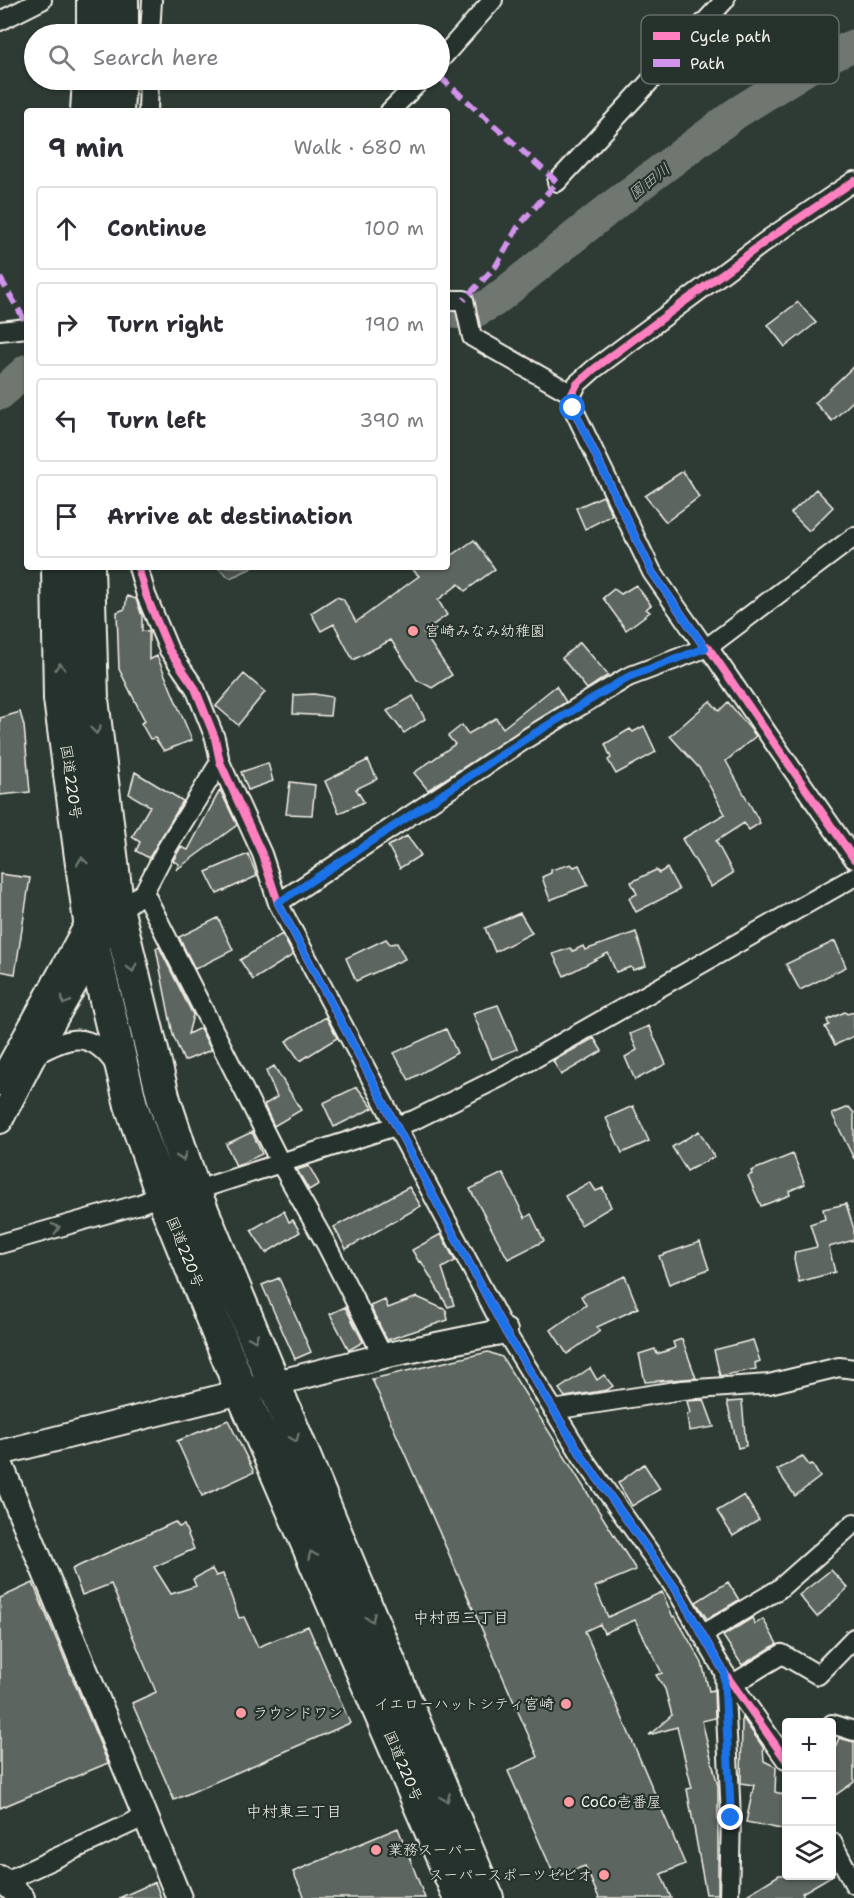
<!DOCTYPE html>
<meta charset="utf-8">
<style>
:root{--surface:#fff;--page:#f2f2f3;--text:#2b2b33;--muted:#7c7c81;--line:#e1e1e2}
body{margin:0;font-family:"Shantell Sans","Klee One",sans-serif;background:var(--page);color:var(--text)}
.controls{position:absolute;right:18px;bottom:18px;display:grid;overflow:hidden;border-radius:6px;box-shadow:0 2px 4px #0004}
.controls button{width:54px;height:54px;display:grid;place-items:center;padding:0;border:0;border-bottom:2px solid var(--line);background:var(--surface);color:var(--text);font:30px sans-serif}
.stop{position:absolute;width:18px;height:18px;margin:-14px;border:4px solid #1a73e8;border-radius:50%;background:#fff}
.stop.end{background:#1a73e8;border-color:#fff;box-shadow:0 2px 6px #0008}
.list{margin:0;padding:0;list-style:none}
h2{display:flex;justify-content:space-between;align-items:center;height:78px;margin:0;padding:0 24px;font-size:26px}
h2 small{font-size:20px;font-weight:400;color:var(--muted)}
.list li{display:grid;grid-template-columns:39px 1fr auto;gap:18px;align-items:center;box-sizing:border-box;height:84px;margin:0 12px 12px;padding:0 12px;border:2px solid var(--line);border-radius:6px}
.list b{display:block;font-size:22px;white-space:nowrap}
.list em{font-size:20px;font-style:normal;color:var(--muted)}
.icon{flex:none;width:33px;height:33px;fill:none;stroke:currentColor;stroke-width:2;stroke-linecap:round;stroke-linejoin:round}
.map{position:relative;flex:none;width:854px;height:1898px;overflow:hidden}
.search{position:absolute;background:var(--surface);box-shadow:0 2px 4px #0004;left:24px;top:24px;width:426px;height:66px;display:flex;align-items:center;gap:15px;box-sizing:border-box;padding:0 21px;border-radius:33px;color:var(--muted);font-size:22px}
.panel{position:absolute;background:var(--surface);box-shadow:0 2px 4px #0004;left:24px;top:108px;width:426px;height:462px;border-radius:6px}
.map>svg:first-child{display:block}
.green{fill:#48524c;stroke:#9ea29a;stroke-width:1.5}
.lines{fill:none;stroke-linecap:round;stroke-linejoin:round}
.river{stroke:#6f7770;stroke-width:32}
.building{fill:#5c655e;stroke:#f4f1e8;stroke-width:1.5}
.street-casing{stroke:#f4f1e8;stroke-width:22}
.secondary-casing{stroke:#f4f1e8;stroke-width:28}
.highway-casing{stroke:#f4f1e8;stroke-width:36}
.street{stroke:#26332d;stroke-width:18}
.secondary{stroke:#26332d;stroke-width:24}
.highway{stroke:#26332d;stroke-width:32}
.quiet{stroke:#d193ec;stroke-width:6;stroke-dasharray:12 6;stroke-linecap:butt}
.cycleway-casing{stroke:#26332d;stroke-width:11}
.cycleway{stroke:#ff80c0;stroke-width:8}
.oneway{stroke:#6e766e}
.route{stroke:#1a73e8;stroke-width:8}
.poi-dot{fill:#ff9aa2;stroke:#26332d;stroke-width:2}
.labels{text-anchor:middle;stroke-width:4.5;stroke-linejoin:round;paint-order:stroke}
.poi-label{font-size:15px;fill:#f4f1e8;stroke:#26332d;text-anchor:start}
.street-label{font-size:15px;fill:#f4f1e8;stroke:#26332d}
.water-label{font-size:16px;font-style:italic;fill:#b8bab2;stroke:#26332d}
.neighbourhood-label{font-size:16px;fill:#f4f1e8;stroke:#26332d}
.key{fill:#26332d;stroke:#646c65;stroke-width:1.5}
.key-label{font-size:16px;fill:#f4f1e8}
</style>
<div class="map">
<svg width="854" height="1898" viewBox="0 0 854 1898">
<rect width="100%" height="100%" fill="#2e3b34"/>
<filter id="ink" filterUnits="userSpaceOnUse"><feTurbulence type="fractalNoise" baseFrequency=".0167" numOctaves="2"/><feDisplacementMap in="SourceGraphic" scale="12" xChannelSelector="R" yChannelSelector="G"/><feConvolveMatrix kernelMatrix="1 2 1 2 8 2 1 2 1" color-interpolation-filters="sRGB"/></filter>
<g filter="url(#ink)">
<path class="green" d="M 217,567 L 254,567 L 230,578 Z"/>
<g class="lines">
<path class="river" d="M 447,312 L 471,314 L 493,302 L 615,204 L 735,114 L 818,62 L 854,45
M 0,394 L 27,370"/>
</g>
<path class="building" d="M 798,302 L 816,323 L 785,347 L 768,325 Z
M 854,366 L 854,400 L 832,421 L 815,403 Z
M 683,471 L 699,497 L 666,522 L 645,496 Z
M 816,489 L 833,507 L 809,531 L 791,513 Z
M 603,496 L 612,515 L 585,529 L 576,508 Z
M 474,540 L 495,569 L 465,591 L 459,584 L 438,600 L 447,615 L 423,632 L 452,675 L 432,688 L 417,680 L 391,640 L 353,660 L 334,624 L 321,631 L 311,613 L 336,597 L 343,599 L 356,622 L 419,576 L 410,567 L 447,567 L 447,559 Z
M 636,585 L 651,605 L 646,609 L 650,612 L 626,630 L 603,598 L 614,589 L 621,594 Z
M 127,596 L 136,599 L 142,616 L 142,631 L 149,632 L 149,660 L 157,656 L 192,740 L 164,751 L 155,738 L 150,739 L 141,723 L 145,721 L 119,669 L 117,612 L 125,609 Z
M 580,642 L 608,675 L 587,689 L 562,658 Z
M 244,674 L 265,692 L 238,725 L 216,706 Z
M 556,686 L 566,702 L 428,790 L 414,773 L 455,744 L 448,736 L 462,725 L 468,734 L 496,718 L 503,728 Z
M 314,694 L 332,697 L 330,716 L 293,714 L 294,695 Z
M 413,696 L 425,719 L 404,733 L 387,711 Z
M 710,701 L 719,711 L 728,702 L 756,736 L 726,761 L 760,823 L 749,830 L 744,823 L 716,841 L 733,873 L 711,887 L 682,839 L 725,814 L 700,769 L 670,736 Z
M 20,712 L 24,726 L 30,792 L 0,795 L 0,718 Z
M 644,726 L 656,752 L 616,774 L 608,760 L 611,758 L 605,744 L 630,729 L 633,732 Z
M 368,760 L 377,779 L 356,789 L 364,802 L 339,813 L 325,781 Z
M 268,763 L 273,781 L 248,790 L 241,772 Z
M 135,772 L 183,801 L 149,858 L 136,851 L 140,842 L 132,837 L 150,806 L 129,794 Z
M 290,782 L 315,785 L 312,815 L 286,814 Z
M 220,790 L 237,825 L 176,870 L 179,864 L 173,861 L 181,847 L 188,850 Z
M 407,836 L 421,855 L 400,868 L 388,846 Z
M 248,854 L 257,876 L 217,894 L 206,872 Z
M 571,864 L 574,867 L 579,865 L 588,885 L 550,900 L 542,877 L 551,873 L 551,870 Z
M 667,868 L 679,890 L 636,912 L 629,898 L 637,894 L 631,882 L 656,870 L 659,873 Z
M 0,874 L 30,878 L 15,974 L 0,971 Z
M 520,913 L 532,933 L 495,952 L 485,928 Z
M 218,918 L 233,950 L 195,969 L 179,937 Z
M 636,932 L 646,966 L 633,970 L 631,967 L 616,972 L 608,953 L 564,976 L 553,954 L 570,948 L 573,951 L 583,946 L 585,950 Z
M 282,934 L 293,955 L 253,980 L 240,960 Z
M 386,939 L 390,944 L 397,943 L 405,959 L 356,981 L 346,958 Z
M 835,941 L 846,967 L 800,990 L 786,964 Z
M 159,947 L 193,1015 L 188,1034 L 200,1028 L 211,1050 L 184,1061 L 173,1035 L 156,948 Z
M 498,1005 L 517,1049 L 492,1059 L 473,1013 Z
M 845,1012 L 847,1014 L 854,1012 L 854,1036 L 835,1045 L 825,1027 L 829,1025 L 827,1020 Z
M 326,1017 L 337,1038 L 300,1061 L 286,1041 Z
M 649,1026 L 666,1064 L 635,1080 L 625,1057 L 637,1050 L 630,1034 Z
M 446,1029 L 457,1053 L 409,1080 L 394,1053 Z
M 594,1038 L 602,1051 L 561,1075 L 553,1061 Z
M 274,1066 L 301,1110 L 274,1126 L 264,1105 L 277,1097 L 266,1071 Z
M 357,1087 L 373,1108 L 334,1127 L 323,1103 Z
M 633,1106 L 649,1141 L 622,1153 L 606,1118 Z
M 849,1107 L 854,1113 L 854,1159 L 832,1114 Z
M 699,1131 L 714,1157 L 687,1171 L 672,1147 Z
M 252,1132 L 262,1154 L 236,1166 L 226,1144 Z
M 793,1154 L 805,1184 L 789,1191 L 790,1195 L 761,1206 L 748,1176 L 752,1174 L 751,1171 Z
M 309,1166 L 319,1184 L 309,1190 L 297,1170 Z
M 503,1173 L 525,1218 L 531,1214 L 544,1241 L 508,1259 L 470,1189 Z
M 590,1182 L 596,1191 L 603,1188 L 611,1207 L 581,1225 L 565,1196 Z
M 409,1187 L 421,1206 L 346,1249 L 334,1227 Z
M 846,1204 L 854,1229 L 854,1240 L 829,1247 L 835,1272 L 799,1282 L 794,1259 L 795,1252 L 817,1247 L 810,1224 L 825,1219 L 823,1209 Z
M 284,1211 L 289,1222 L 293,1220 L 300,1232 L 266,1253 L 251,1230 Z
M 441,1234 L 455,1261 L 442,1268 L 454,1305 L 448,1307 L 421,1261 L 419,1262 L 412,1250 Z
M 700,1242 L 709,1269 L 669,1284 L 659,1256 Z
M 625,1276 L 638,1308 L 597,1327 L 600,1331 L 567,1354 L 551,1330 L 586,1305 L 581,1296 Z
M 279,1278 L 311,1352 L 295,1359 L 262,1285 Z
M 417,1297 L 446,1310 L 448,1320 L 387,1340 L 370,1306 L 385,1300 L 388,1308 Z
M 345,1307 L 363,1342 L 349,1350 L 330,1314 Z
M 682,1339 L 696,1378 L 645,1382 L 639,1354 L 655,1349 L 657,1354 L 675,1348 L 673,1342 Z
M 753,1340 L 760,1361 L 755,1363 L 756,1369 L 720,1376 L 714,1350 Z
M 488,1352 L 502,1357 L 636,1570 L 595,1587 L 608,1617 L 662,1592 L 673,1617 L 675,1616 L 702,1663 L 709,1691 L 714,1690 L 715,1718 L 702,1721 L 718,1786 L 718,1894 L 706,1894 L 687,1789 L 692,1788 L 677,1727 L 649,1735 L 672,1715 L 665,1689 L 656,1675 L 662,1673 L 635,1620 L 604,1633 L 600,1624 L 585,1631 L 685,1864 L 661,1874 L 671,1898 L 599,1898 L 585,1866 L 555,1877 L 508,1771 L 538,1757 L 372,1379 Z
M 590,1368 L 597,1380 L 604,1375 L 613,1386 L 607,1390 L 565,1397 L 559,1389 Z
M 704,1400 L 714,1427 L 689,1431 L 687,1415 L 690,1413 L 687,1401 Z
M 742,1401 L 746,1446 L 738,1448 L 727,1402 Z
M 228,1420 L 254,1472 L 202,1496 L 177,1441 Z
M 802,1456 L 809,1465 L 812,1464 L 820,1477 L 795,1496 L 777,1470 Z
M 644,1464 L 660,1489 L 632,1506 L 618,1483 Z
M 744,1495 L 759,1520 L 733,1536 L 717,1511 Z
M 175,1522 L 179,1527 L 184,1525 L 194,1549 L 154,1567 L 171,1594 L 196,1586 L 193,1579 L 212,1569 L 216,1576 L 223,1574 L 239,1618 L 244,1617 L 258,1647 L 308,1626 L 350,1723 L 174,1800 L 132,1703 L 156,1692 L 111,1584 L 82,1595 L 72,1569 Z
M 831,1570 L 848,1588 L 817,1617 L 799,1595 Z
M 728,1582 L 739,1600 L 707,1619 L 696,1602 Z
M 33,1583 L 108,1763 L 0,1808 L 0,1598 Z
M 752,1618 L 755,1624 L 763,1619 L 777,1644 L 742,1665 L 723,1636 Z
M 742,1717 L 763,1747 L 764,1761 L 776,1767 L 775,1792 L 786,1795 L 786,1830 L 746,1822 L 754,1785 L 741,1783 Z
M 839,1738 L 854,1742 L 854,1782 L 831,1798 L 831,1757 Z
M 398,1828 L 425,1898 L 305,1898 L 293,1872 Z
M 779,1875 L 833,1875 L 802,1893 L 805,1898 L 742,1898 Z
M 155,1882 L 161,1898 L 119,1898 Z"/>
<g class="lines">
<defs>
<path id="street" d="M 0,21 L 42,0
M 150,34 L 152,0
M 440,60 L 493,0
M 148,111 L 149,80
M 390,111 L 421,80
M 854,181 L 770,238 L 594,369 L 577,384 L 572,394 L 573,408 L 652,572 L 705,648 L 708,647 L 854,859
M 557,182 L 725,0
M 447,300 L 464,300 L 472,337 L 572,394
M 0,331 L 27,328
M 138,567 L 146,595 L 169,650 L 195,688 L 215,738 L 220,762 L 262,854 L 278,903 L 505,1331 L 583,1458 L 677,1591 L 724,1672 L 786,1760
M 144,892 L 281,1164 L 326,1244 L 383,1356
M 278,903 L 527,738 L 628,677 L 708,647 L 854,537
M 118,912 L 144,892 L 167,848 L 220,762
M 33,1056 C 69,1037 90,1028 116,1066
M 194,1191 L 414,1120 L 507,1074 L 854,877
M 0,1244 L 140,1204 L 162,1195
M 553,1410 L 682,1390 L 769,1384 L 839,1367 L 854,1369
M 702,1635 L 779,1589 L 854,1523
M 724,1672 L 731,1818 L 729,1898
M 733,1684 L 782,1654 L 818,1675 L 854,1638
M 832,1724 L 854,1731
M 832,1842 L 854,1884
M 4,1882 L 144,1817"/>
<path id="secondary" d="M 0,1083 L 90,919 L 95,917
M 0,1121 L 33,1057 L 99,942
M 0,1453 L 383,1356 L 505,1331
M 0,1463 L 179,1898
M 0,1878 L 22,1898"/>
<path id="highway" d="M 122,0 L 122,34
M 93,34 L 93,0
M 87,111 L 89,80
M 117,111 L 119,80
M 58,567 L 60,699 L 81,857 L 94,950 L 131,1105 L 162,1195 L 242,1392 L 460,1898
M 88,567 L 92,699 L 118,912 L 164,1100 L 194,1191 L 487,1898"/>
</defs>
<use href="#street" class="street-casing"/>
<use href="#secondary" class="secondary-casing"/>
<use href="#highway" class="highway-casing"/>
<use href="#street" class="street"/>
<use href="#secondary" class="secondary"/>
<use href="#highway" class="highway"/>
<path class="quiet" d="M 440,77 L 557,182 L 518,227 L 496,266 L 464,300
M 0,278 L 27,324"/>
<defs>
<path id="cycleway" d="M 854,181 L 770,238 L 594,369 L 577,384 L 572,394 L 573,408 L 652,572 L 705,648 L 708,647 L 854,859
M 138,567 L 146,595 L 169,650 L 195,688 L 215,738 L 220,762 L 262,854 L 278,903 L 505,1331 L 583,1458 L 677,1591 L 724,1672 L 786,1760"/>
</defs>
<use href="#cycleway" class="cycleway-casing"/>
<use href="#cycleway" class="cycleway"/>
</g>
<defs><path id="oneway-chevron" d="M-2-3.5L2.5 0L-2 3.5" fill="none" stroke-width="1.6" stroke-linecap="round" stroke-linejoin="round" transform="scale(1.5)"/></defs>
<g class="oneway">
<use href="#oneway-chevron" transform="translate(60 667) rotate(-91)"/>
<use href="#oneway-chevron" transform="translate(96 730) rotate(83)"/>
<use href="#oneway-chevron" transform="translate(82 861) rotate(-98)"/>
<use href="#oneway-chevron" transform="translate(132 968) rotate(76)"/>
<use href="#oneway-chevron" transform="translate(65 1001) rotate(120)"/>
<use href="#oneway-chevron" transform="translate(182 1157) rotate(72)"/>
<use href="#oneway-chevron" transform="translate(56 1228) rotate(-16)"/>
<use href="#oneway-chevron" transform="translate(254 1338) rotate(68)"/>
<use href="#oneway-chevron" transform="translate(295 1438) rotate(67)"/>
<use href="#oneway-chevron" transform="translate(312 1555) rotate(-113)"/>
<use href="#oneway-chevron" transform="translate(371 1618) rotate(67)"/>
<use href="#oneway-chevron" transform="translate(446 1798) rotate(67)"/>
</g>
</g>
<g class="lines" filter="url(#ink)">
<path class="route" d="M 573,408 L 652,572 L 705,648 L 628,677 L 527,738 L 278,903 L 505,1331 L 583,1458 L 677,1591 L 724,1672 L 731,1818"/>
</g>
<g class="poi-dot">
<circle cx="413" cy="631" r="6"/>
<circle cx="566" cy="1704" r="6"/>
<circle cx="241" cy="1713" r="6"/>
<circle cx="569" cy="1802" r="6"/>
<circle cx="376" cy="1850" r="6"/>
<circle cx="604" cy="1875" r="6"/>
</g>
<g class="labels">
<g class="poi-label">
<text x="425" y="636">宮崎みなみ幼稚園</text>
<text x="554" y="1709" text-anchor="end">イエローハットシティ宮崎</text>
<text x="253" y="1718">ラウンドワン</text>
<text x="581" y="1807">CoCo壱番屋</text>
<text x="388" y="1855">業務スーパー</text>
<text x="592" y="1880" text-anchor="end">スーパースポーツゼビオ</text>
</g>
<g class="street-label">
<text transform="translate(71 782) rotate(82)" y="5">国道220号</text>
<text transform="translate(185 1252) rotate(68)" y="5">国道220号</text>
<text transform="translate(403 1766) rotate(67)" y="5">国道220号</text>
</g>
<g class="water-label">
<text transform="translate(649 181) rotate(-38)" y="6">園田川</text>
</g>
<g class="neighbourhood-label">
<text x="461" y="1623">中村西三丁目</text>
<text x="294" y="1817">中村東三丁目</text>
</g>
</g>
<rect x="641" y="15" width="198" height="69" rx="9" class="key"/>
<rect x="653" y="32" width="27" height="8" fill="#ff80c0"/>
<rect x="653" y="59" width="27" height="8" fill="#d193ec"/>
<g class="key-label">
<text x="690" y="42">Cycle path</text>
<text x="690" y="69">Path</text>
</g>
</svg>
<div class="controls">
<button>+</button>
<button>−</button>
<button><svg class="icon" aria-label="layers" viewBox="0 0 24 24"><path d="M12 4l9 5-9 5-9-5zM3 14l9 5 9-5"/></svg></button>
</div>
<div class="stop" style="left:573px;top:408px"></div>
<div class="stop end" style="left:731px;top:1818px"></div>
<div class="search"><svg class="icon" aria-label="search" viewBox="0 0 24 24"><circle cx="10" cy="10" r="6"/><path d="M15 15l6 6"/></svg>Search here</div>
<section class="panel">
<h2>9 min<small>Walk · 680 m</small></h2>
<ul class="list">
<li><svg class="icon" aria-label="ahead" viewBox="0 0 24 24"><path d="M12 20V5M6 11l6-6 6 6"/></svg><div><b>Continue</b></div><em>100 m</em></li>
<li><svg class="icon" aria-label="right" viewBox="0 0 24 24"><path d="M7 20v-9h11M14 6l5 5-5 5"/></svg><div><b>Turn right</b></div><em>190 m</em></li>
<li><svg class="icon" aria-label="left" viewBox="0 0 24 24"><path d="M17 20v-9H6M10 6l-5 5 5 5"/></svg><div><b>Turn left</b></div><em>390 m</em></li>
<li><svg class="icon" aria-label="arrive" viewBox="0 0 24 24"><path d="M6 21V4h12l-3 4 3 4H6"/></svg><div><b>Arrive at destination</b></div></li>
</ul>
</section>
</div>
